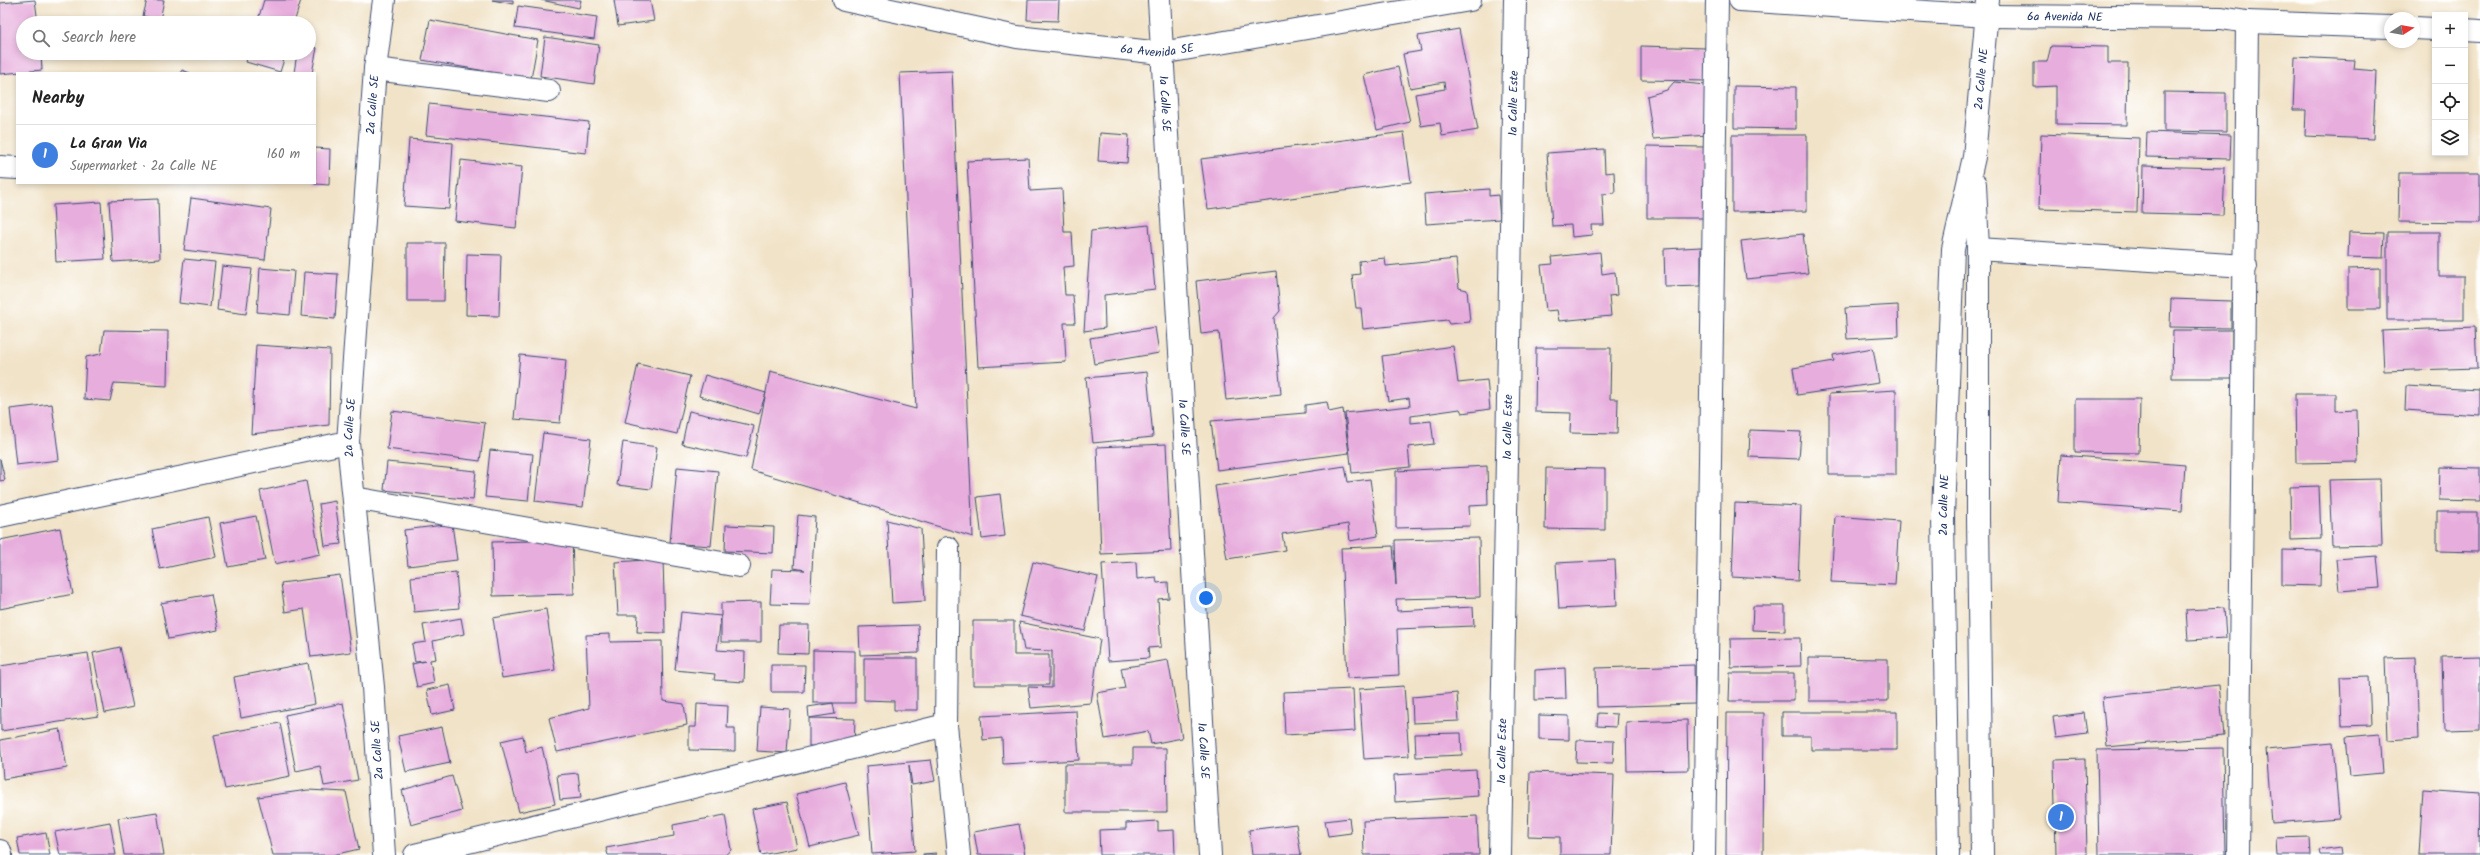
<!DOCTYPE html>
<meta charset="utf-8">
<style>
:root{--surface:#fff;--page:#f6f6f6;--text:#222;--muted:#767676;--line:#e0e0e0;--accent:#1f6fb2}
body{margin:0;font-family:Kalam,sans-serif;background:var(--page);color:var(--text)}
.controls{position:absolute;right:12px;top:12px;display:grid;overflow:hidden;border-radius:0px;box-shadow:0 2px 6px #0003}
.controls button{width:36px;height:36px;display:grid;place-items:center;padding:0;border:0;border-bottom:1px solid var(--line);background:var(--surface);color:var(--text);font:20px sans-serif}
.compass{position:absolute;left:2384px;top:12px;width:36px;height:36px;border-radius:50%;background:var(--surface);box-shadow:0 2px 6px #0003;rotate:79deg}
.you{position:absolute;left:1206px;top:598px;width:14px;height:14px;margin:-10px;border:3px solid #fff;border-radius:50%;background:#1a73e8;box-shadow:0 0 0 6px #1a73e833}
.badge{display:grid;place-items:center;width:26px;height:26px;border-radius:50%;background:var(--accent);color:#fff;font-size:13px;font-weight:700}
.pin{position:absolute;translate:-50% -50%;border:2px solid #fff;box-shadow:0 1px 4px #0006}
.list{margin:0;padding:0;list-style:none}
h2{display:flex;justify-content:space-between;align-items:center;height:52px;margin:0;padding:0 16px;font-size:17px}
h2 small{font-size:13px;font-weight:400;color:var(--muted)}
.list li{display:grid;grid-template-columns:26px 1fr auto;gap:12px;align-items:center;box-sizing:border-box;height:60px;padding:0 16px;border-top:1px solid var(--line)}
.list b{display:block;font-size:15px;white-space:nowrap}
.list p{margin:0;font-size:13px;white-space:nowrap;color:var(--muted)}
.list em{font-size:13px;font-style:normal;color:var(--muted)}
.icon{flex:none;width:22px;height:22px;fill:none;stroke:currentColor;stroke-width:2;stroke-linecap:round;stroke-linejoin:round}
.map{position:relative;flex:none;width:2480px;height:855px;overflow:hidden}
.search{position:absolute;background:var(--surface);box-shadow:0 2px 6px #0003;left:16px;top:16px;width:300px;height:44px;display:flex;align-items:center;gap:10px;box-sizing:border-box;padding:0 14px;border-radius:22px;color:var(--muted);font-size:15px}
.panel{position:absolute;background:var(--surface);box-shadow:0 2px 6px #0003;left:16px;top:72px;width:300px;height:112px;border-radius:0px}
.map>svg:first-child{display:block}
.building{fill:#e7addd}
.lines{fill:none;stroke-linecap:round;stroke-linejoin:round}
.minor-casing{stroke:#3b4a6e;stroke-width:24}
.major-casing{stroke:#3b4a6e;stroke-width:24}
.minor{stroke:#fff;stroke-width:22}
.major{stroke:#fff;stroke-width:22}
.labels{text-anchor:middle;stroke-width:4;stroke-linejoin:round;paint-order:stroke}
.street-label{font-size:12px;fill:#1b2f5e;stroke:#fff}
</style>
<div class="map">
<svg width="2480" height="855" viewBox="0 0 2480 855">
<rect width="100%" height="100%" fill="#fff"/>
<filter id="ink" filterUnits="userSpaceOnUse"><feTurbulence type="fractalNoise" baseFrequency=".025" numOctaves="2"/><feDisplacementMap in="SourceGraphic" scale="8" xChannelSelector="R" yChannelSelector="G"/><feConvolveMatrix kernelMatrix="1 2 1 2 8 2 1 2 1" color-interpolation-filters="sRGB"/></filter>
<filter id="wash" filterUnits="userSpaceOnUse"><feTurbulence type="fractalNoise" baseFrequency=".012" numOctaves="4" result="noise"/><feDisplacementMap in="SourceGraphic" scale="16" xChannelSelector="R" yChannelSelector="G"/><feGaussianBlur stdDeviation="0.9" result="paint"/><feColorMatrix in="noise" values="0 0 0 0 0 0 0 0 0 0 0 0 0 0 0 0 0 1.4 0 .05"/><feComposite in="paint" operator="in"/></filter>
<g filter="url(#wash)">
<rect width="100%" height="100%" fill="#f1e3c8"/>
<g id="blocks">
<path class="building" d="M 35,0 L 38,23 L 23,23 L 23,53 L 41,53 L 42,70 L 0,74 L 0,3 Z
M 147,0 L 164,0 L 160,20 L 143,16 Z
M 264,0 L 301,0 L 294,23 L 257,23 Z
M 492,0 L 513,0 L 513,4 Z
M 541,0 L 581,0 L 579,8 Z
M 614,0 L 650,0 L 654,21 L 618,26 Z
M 1028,0 L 1059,0 L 1058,21 L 1027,20 Z
M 518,6 L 597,17 L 594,39 L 515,28 Z
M 430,20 L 538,40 L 531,79 L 422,60 Z
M 1459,29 L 1478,130 L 1442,136 L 1440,123 L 1421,126 L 1415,94 L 1445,89 L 1444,82 L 1410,88 L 1403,54 L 1421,51 L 1418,36 Z
M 545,37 L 599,45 L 594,84 L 540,76 Z
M 309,46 L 317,48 L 312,73 L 294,73 L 297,53 L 309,53 Z
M 1641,46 L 1706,48 L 1706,81 L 1641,80 Z
M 2051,46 L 2108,47 L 2108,63 L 2128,63 L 2127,125 L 2056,124 L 2056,86 L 2034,87 L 2034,62 L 2047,62 Z
M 249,53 L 286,53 L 280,72 L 246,62 Z
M 2295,57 L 2355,60 L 2354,69 L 2376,71 L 2373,139 L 2305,136 L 2306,110 L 2293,110 Z
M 1398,67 L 1410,122 L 1377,130 L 1364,75 Z
M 182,70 L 190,73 L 180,73 Z
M 952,71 L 973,537 L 751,470 L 770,371 L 916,409 L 900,73 Z
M 1674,82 L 1706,85 L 1708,135 L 1653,139 L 1647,96 L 1667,90 Z
M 1734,86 L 1796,87 L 1796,129 L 1734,128 Z
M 2164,92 L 2226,93 L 2226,132 L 2164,131 Z
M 429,104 L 589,122 L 586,153 L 426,135 Z
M 1404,132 L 1411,182 L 1208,209 L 1201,159 Z
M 2147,132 L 2231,135 L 2230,159 L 2146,157 Z
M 1100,133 L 1129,135 L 1127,163 L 1098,161 Z
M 2041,134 L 2139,138 L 2137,212 L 2039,209 Z
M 1732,135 L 1807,135 L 1807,211 L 1732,212 Z
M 409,139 L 453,143 L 449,209 L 404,206 Z
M 1647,146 L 1704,147 L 1703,218 L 1647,218 Z
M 315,148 L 330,149 L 329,185 L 315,184 Z
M 1604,149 L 1605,173 L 1614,172 L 1615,193 L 1602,194 L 1604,225 L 1591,225 L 1592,235 L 1572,237 L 1571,225 L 1552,226 L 1547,153 Z
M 1028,158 L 1030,191 L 1062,189 L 1064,232 L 1072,232 L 1074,266 L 1063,267 L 1065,295 L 1073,295 L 1075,323 L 1064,323 L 1066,362 L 978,367 L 967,161 Z
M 461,160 L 522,167 L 516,228 L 455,221 Z
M 2143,166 L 2225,168 L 2223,215 L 2142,213 Z
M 2399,173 L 2480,173 L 2480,223 L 2398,222 Z
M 1489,189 L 1489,196 L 1498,195 L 1500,219 L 1426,224 L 1424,194 Z
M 191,198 L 271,209 L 265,260 L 184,250 Z
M 158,199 L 160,259 L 113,262 L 109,201 Z
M 101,202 L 105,259 L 56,262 L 53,205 Z
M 1149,225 L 1155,289 L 1104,295 L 1105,328 L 1084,331 L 1091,231 Z
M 2349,232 L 2384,233 L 2383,258 L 2348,257 Z
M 2387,232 L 2439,232 L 2439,276 L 2464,276 L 2464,320 L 2387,320 Z
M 1803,234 L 1808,273 L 1746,279 L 1741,241 Z
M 407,243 L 445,243 L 444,301 L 407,301 Z
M 1701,247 L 1701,286 L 1665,287 L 1664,249 Z
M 1600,252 L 1602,274 L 1615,272 L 1617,295 L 1609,296 L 1611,316 L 1559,321 L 1557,310 L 1546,311 L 1541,265 L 1553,264 L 1552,257 Z
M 467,254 L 501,255 L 499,316 L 466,315 Z
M 1385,258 L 1386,266 L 1456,259 L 1459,288 L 1467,290 L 1470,322 L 1449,324 L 1447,320 L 1363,329 L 1361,308 L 1356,308 L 1352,275 L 1360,274 L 1359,261 Z
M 184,259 L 215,262 L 210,307 L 179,303 Z
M 222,266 L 252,269 L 246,314 L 217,310 Z
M 260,268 L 294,271 L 290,315 L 257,312 Z
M 2380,268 L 2380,309 L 2348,309 L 2348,269 Z
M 1276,271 L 1280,311 L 1274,318 L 1281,394 L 1226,400 L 1219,332 L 1201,334 L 1196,281 Z
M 304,272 L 338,274 L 335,319 L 301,316 Z
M 2171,299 L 2231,301 L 2231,328 L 2170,327 Z
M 1898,305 L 1899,336 L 1847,339 L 1845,308 Z
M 1155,327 L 1159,353 L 1094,364 L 1090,338 Z
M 2475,327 L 2477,368 L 2384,371 L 2382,331 Z
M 104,330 L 168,331 L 167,386 L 114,383 L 110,401 L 84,399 L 86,357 L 101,354 Z
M 2173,330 L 2232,330 L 2232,378 L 2172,378 Z
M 256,345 L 330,350 L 329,425 L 251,434 Z
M 1453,346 L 1458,383 L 1487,380 L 1490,409 L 1462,413 L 1460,409 L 1411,416 L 1411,423 L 1431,421 L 1434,444 L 1408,447 L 1410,467 L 1352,473 L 1345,413 L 1410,406 L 1409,398 L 1388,401 L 1382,356 Z
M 1536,348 L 1611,348 L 1610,399 L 1618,399 L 1617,434 L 1570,433 L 1571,413 L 1535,412 Z
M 1873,348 L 1879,383 L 1797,395 L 1793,368 L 1834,361 L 1833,355 Z
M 520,355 L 566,360 L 560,423 L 514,419 Z
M 638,364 L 690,376 L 677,434 L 625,422 Z
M 1147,372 L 1153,437 L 1093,443 L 1086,378 Z
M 705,375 L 766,393 L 759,414 L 699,396 Z
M 2406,386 L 2480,390 L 2480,415 L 2405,410 Z
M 1896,390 L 1896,475 L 1829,475 L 1829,394 Z
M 2295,394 L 2336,394 L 2336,411 L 2357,410 L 2358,462 L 2296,463 Z
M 2075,399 L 2140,399 L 2139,453 L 2075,452 Z
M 1327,402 L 1329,412 L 1343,409 L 1349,453 L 1217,470 L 1211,421 L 1305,413 L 1305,405 Z
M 52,404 L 59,460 L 16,465 L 10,409 Z
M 392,411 L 485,423 L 480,461 L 387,449 Z
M 689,411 L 754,426 L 746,458 L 682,444 Z
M 1750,430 L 1801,432 L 1799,459 L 1749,457 Z
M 543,433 L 591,439 L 583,507 L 535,501 Z
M 623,442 L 657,447 L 651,489 L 617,485 Z
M 1166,444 L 1171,551 L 1101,554 L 1097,447 Z
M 490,450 L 533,454 L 528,501 L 485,497 Z
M 2061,455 L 2185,465 L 2182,511 L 2058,502 Z
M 0,459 L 5,480 L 0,481 Z
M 387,462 L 476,471 L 473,500 L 384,490 Z
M 1345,466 L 1348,482 L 1370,479 L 1378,536 L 1350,541 L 1348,524 L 1282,534 L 1285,550 L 1227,559 L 1215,486 Z
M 1487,466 L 1488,505 L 1469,506 L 1470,526 L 1396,528 L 1396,471 Z
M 677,467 L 718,471 L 711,546 L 670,543 Z
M 2440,467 L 2480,468 L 2480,501 L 2439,500 Z
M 1546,468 L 1605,469 L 1605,530 L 1545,529 Z
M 2380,479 L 2382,545 L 2332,546 L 2329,480 Z
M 306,481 L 320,554 L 275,564 L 260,491 Z
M 2319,486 L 2321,539 L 2291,540 L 2290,487 Z
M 1000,494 L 1005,536 L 982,539 L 977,497 Z
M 335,501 L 341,544 L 325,546 L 319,504 Z
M 1735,503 L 1801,506 L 1798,581 L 1732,577 Z
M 2437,512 L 2478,512 L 2478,552 L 2437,551 Z
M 798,515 L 815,517 L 810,605 L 770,604 L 772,569 L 805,570 L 794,568 Z
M 256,516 L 265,560 L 228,567 L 220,523 Z
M 1835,516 L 1899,521 L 1895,585 L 1831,582 Z
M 208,517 L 216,557 L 160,569 L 152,529 Z
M 887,520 L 921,529 L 925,601 L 892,603 Z
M 452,524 L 457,560 L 408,566 L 404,530 Z
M 726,525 L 774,527 L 773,553 L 725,551 Z
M 60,528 L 73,594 L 0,609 L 0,540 Z
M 1479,538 L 1480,597 L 1396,599 L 1397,611 L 1473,607 L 1474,626 L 1397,629 L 1399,675 L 1347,678 L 1341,548 L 1393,546 L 1396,585 L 1395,540 Z
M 572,540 L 574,594 L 493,596 L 492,542 Z
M 2282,550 L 2321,551 L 2320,586 L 2282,585 Z
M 2377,556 L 2380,588 L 2339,591 L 2336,559 Z
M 663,559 L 665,633 L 637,632 L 638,615 L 618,615 L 615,562 Z
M 1615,560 L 1617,606 L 1559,609 L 1556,563 Z
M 1033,562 L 1098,577 L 1085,631 L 1020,616 Z
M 1136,562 L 1137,579 L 1156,577 L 1157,583 L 1168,582 L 1169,598 L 1158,599 L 1161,647 L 1148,648 L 1149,658 L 1108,661 L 1102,564 Z
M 456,572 L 459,608 L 414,612 L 411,577 Z
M 340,575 L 351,652 L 311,657 L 304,609 L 285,612 L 281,583 Z
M 211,594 L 218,630 L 168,639 L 161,603 Z
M 761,602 L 761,642 L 721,642 L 721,616 L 717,650 L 745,652 L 744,682 L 714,680 L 715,674 L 675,670 L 681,612 L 721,616 L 721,603 Z
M 1753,606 L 1785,606 L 1785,631 L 1752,630 Z
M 2224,608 L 2226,638 L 2188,640 L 2186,610 Z
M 546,609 L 555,670 L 502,678 L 493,618 Z
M 461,618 L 464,634 L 433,641 L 436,659 L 430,660 L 434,683 L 417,687 L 412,664 L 426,661 L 415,662 L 412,644 L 426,642 L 423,625 Z
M 973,621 L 1014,621 L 1014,655 L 1049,655 L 1049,685 L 973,685 Z
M 1019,622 L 1100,639 L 1091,703 L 1031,708 L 1028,687 L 1052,688 L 1052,651 L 1024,650 Z
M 779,625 L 809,625 L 808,654 L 778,653 Z
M 918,625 L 919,653 L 860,655 L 859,627 Z
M 610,634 L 610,642 L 662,641 L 663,701 L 684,704 L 687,725 L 557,752 L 549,718 L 589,708 L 586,635 Z
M 1800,638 L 1801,666 L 1731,668 L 1730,639 Z
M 120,647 L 133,707 L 105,713 L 93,653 Z
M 813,650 L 855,651 L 855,703 L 813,703 Z
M 88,653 L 98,716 L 1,731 L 0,666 Z
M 2480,656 L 2480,731 L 2444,732 L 2442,657 Z
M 2416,657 L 2419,738 L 2388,740 L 2385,658 Z
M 864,658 L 917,658 L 917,710 L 894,710 L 894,701 L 864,700 Z
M 1809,658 L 1888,659 L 1888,701 L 1809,701 Z
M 1168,660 L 1182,738 L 1151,744 L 1148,731 L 1105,739 L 1097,693 L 1125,688 L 1121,668 Z
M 308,663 L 315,704 L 241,718 L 234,677 Z
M 771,665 L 805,665 L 804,692 L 771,692 Z
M 1694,665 L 1695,704 L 1597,707 L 1596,668 Z
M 1565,668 L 1566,699 L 1535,700 L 1535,670 Z
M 1730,673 L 1794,673 L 1794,701 L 1729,701 Z
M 2369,676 L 2371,725 L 2342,726 L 2340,677 Z
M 450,685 L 455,710 L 432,715 L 427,690 Z
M 2219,685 L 2224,736 L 2107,747 L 2102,697 Z
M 1404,686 L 1409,756 L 1364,759 L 1359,689 Z
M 1353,689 L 1355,731 L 1285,735 L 1283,692 Z
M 1457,693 L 1459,721 L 1413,723 L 1412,697 Z
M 343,703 L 358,780 L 324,786 L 320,766 L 296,771 L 285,715 Z
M 833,703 L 835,714 L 809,718 L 808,707 Z
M 697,704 L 728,706 L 727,728 L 735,728 L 735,751 L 689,750 L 689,727 L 696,727 Z
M 760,707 L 790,709 L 787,753 L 757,751 Z
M 1076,711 L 1079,760 L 1003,764 L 1002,738 L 983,740 L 981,716 Z
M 1782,712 L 1897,712 L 1897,750 L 1811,750 L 1811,736 L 1782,736 Z
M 1598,713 L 1617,714 L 1616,727 L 1597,726 Z
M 1727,713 L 1764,713 L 1763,855 L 1726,855 Z
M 2084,713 L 2087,734 L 2056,738 L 2053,717 Z
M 1539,715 L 1569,716 L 1569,740 L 1539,739 Z
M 809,718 L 855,719 L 854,747 L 809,746 Z
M 1687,720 L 1688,770 L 1627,771 L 1626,722 Z
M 280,723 L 290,776 L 225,789 L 214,735 Z
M 442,727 L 450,763 L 406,772 L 398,736 Z
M 60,729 L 67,768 L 3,779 L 0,740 Z
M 1461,733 L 1462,755 L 1416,757 L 1415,734 Z
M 2379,734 L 2382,773 L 2350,776 L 2346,737 Z
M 523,736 L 526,752 L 542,747 L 555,804 L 519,812 L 501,741 Z
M 1577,740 L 1614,741 L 1613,763 L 1576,762 Z
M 2333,743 L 2339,818 L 2272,823 L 2266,749 Z
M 1133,748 L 1166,748 L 1167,812 L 1065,812 L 1065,764 L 1133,764 Z
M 2223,748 L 2225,855 L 2099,855 L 2097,750 Z
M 2085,759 L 2087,855 L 2056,855 L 2054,760 Z
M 931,760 L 935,781 L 912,785 L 909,765 L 915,851 L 872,854 L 866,766 Z
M 1476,770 L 1478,796 L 1395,802 L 1394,775 Z
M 1530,772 L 1614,775 L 1611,855 L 1560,855 L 1560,837 L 1528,836 Z
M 578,773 L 581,798 L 560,800 L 557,775 Z
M 452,776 L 462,811 L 411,825 L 402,790 Z
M 845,782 L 859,835 L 810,847 L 796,794 Z
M 2423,789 L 2480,793 L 2479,855 L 2419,855 Z
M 308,790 L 346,792 L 359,849 L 333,855 L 273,855 L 258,797 Z
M 787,802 L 797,848 L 761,855 L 752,809 Z
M 157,812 L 164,855 L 124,855 L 118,818 Z
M 725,815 L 731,850 L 725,855 L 608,855 L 606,848 L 674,836 L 673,825 Z
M 1477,816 L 1479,855 L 1364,855 L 1363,821 Z
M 1349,818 L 1351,833 L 1328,836 L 1325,821 Z
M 1158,821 L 1158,831 L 1174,830 L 1175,855 L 1100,855 L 1099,830 L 1126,829 L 1126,823 Z
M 110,822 L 116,855 L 60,855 L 55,832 Z
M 1019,824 L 1025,855 L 978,855 L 974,832 Z
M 1296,824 L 1301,855 L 1252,855 L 1249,830 Z
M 46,833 L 50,855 L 20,855 L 17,838 Z
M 2310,837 L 2311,855 L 2277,855 L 2276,838 Z
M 2341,847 L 2342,855 L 2320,855 L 2319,850 Z
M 936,853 L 936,855 L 923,855 L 923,854 Z"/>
</g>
</g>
<g filter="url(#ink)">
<use href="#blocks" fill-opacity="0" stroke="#3b4a6e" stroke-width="1"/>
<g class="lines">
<defs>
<g id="minor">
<path id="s1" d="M 844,0 L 1017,37 L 1161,53 L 1470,0"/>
<path id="s2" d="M 1159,0 L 1210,855"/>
<path id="s3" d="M 1988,16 L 2221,18 L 2247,22 L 2390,27"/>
<path d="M 2414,28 L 2435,29"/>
<path d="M 2465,30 L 2480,31"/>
<path d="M 375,69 L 549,91"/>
<path d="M 0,167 L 17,168"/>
<path d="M 1978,249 L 2246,266"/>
<path d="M 354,498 L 739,566"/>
<path d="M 0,516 L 348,442"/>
<path d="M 948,548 L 946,725 L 959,855"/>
<path d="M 0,851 L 1,855"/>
<path id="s4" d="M 384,855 L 373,687 L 348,442 L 375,69 L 384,0"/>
<path d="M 415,855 L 946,725"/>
<path id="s5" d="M 1500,855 L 1515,0"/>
<path d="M 1704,855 L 1717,0"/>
<path d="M 2238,855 L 2247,22"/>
</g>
<g id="major">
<path d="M 1740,0 L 1988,16"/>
<path d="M 1975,184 L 1978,249 L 1978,518 L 1982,855"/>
<path id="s6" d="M 1948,855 L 1943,516 L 1953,249 L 1974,157 L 1988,0"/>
</g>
</defs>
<use href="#minor" class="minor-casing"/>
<use href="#major" class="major-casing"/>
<use href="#minor" class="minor"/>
<use href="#major" class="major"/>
</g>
</g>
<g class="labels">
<g class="street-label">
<text dy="4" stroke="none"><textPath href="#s3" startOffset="77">6a Avenida NE</textPath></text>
<text dy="4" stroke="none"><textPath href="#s1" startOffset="318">6a Avenida SE</textPath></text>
<text dy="4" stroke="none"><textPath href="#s6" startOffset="779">2a Calle NE</textPath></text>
<text dy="4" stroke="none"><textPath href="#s4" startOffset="753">2a Calle SE</textPath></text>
<text dy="4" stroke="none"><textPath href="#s2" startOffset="104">1a Calle SE</textPath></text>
<text dy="4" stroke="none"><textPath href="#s5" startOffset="752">1a Calle Este</textPath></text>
<text dy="4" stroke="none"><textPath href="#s5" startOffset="428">1a Calle Este</textPath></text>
<text dy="4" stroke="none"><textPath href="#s4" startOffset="429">2a Calle SE</textPath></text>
<text dy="4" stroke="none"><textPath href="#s2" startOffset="428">1a Calle SE</textPath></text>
<text dy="4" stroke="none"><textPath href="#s6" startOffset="350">2a Calle NE</textPath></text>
<text transform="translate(377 750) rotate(-94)" y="4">2a Calle SE</text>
<text dy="4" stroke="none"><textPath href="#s2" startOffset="752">1a Calle SE</textPath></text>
<text dy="4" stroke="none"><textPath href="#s5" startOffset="104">1a Calle Este</textPath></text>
</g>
</g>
</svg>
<div class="controls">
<button>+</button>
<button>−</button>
<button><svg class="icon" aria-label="locate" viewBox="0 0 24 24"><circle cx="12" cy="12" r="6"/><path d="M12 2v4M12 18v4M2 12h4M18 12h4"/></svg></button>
<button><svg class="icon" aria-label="layers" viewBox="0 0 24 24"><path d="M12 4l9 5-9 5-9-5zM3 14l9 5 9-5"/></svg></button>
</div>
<svg class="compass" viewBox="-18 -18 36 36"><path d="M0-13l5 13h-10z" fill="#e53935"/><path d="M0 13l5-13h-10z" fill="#767676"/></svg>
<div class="you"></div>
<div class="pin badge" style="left:2061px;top:817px;background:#3f7fe0">1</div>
<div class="search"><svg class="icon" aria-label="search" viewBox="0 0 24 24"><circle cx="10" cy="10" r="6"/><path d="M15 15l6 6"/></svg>Search here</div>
<section class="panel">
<h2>Nearby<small></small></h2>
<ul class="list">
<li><span class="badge" style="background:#3f7fe0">1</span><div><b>La Gran Via</b><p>Supermarket · 2a Calle NE</p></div><em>160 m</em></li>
</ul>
</section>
</div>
